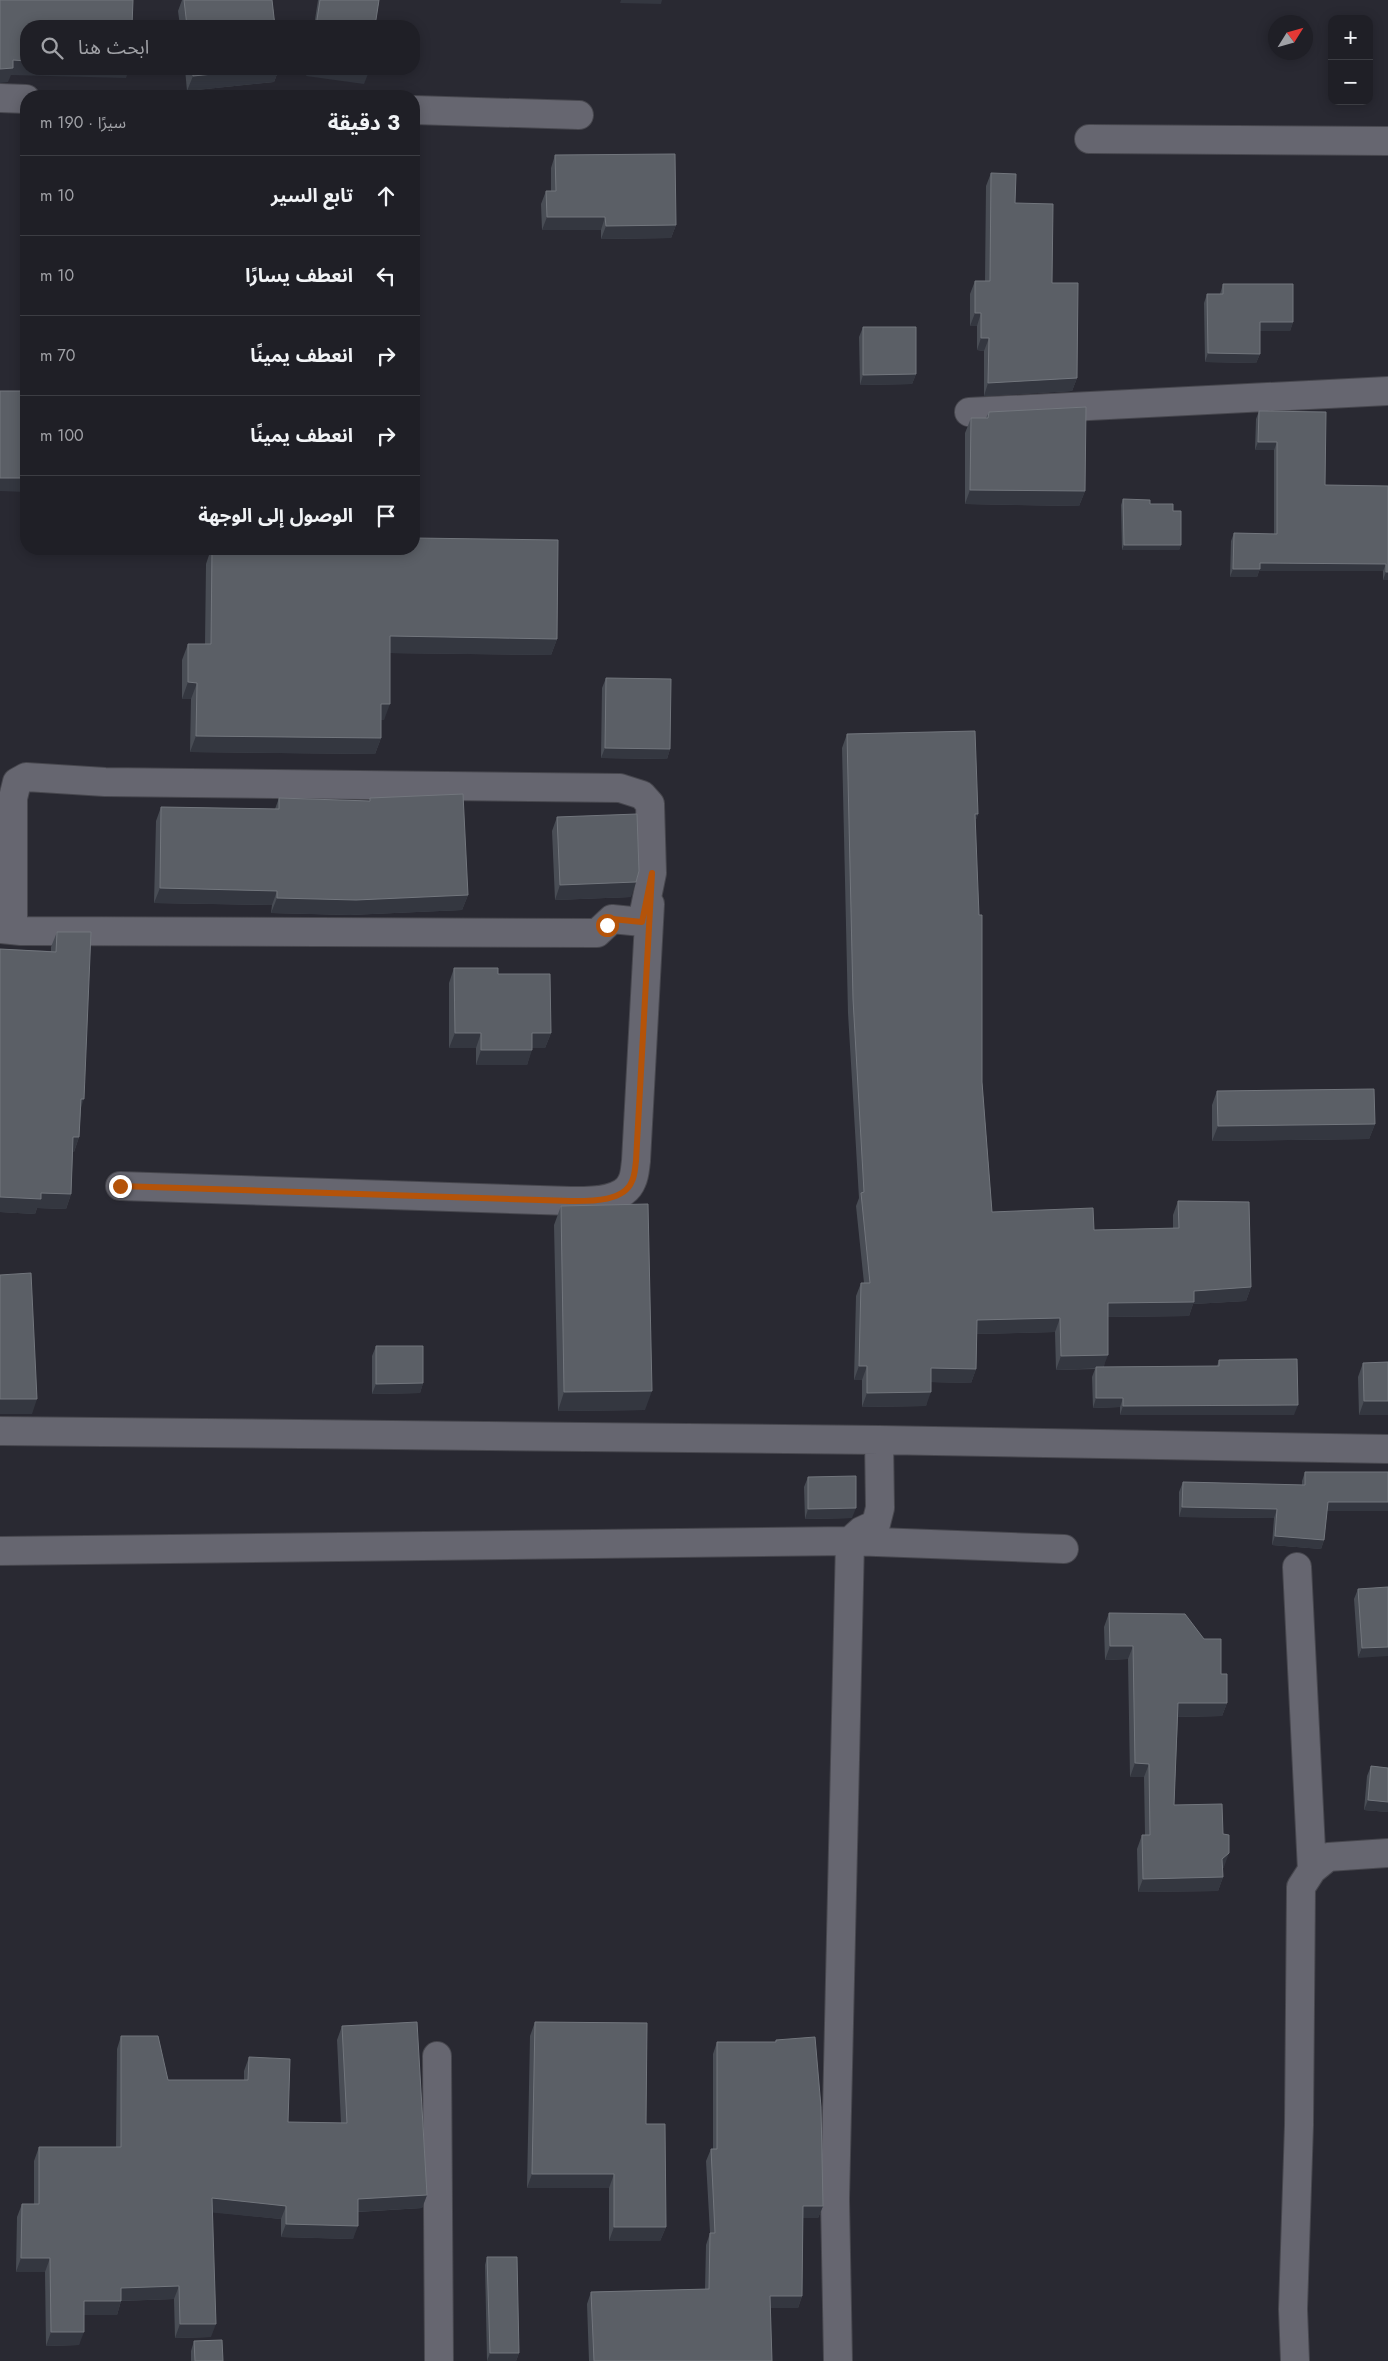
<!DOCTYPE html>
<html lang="ar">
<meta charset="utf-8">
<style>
:root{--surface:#1f1f26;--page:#27272e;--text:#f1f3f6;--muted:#a1a2a7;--line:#3c3d43}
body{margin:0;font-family:Jost,"Noto Sans Arabic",sans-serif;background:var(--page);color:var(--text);direction:rtl}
.controls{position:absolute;right:15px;top:15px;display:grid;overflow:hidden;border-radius:10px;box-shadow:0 2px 12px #0003}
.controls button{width:45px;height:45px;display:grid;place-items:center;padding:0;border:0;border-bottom:1px solid var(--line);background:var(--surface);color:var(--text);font:25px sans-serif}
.compass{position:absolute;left:1268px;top:15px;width:45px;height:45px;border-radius:50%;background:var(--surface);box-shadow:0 2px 12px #0003;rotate:53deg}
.stop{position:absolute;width:15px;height:15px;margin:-11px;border:4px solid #b45309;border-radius:50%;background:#fff}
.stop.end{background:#b45309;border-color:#fff;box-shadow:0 1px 5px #0008}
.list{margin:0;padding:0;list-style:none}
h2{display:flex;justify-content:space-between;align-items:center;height:65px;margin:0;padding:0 20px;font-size:21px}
h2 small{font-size:16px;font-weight:400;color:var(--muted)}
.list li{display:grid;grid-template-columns:32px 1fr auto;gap:15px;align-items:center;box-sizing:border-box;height:80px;padding:0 20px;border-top:1px solid var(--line)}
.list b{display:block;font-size:19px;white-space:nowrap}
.list em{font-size:16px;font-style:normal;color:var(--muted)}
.icon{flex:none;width:28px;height:28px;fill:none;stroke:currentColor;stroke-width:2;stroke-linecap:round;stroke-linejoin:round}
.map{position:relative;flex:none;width:1388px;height:2361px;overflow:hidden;direction:ltr}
.search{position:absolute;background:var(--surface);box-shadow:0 2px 12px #0003;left:20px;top:20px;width:400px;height:55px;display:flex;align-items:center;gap:12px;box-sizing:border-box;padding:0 18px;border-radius:20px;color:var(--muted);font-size:19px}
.panel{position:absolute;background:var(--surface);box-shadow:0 2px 12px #0003;left:20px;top:90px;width:400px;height:465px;border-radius:20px;direction:rtl}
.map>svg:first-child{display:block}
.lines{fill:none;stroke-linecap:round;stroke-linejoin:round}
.street-casing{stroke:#47474e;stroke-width:30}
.street{stroke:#666670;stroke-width:28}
.wall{fill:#494d55}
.shaded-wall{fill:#343740}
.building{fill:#5b5f66;stroke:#72767d}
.route{stroke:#b45309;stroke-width:6}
</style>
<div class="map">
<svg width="1388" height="2361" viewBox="0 0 1388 2361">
<rect width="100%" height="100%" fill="#292932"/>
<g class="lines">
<defs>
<path id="street" d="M 0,98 L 26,99
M 414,110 L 579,115
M 1089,139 L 1388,141
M 969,412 L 1388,391
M 0,929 L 21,931 L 597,933 L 612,919 L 642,922 L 652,873 L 650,804 L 642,795 L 620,788 L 105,782 L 26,777 L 17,782 L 13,798 L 13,930
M 120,1186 L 571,1201 C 590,1201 624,1202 632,1181 C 635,1175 635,1168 636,1161 L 650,904
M 0,1431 L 879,1440 L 1388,1449
M 0,1551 L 850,1541 L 1064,1549
M 1297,1567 L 1312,1870
M 437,2056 L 439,2361
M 838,2361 L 835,2199 L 850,1541 L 861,1531 L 876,1524 L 880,1508 L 879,1440
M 1295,2361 L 1293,2309 L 1299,2125 L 1301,1887 L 1312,1870 L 1328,1857 L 1388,1853"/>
</defs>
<use href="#street" class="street-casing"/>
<use href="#street" class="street"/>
</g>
<path class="wall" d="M 182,0 L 272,0 L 275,26 L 180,26 L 178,11 Z
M 318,0 L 379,0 L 375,26 L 314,26 Z
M 185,69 L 279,69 L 274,82 L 187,91 Z
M 555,155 L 676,225 L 671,238 L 601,239 L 601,230 L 542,230 L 541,204 L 546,191 L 551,191 L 551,168 Z
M 991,173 L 1015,203 L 1052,283 L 1077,378 L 1072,391 L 984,396 L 984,351 L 977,350 L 977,326 L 970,326 L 970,294 L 975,281 L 985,281 L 986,186 Z
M 1223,284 L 1293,322 L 1290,331 L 1260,331 L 1260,354 L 1256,363 L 1205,362 L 1204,303 L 1207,294 L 1220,294 Z
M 863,327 L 916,374 L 912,384 L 860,385 L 859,337 Z
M 1259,411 L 1325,485 L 1388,486 L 1388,580 L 1383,580 L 1383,571 L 1259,571 L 1257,577 L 1230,577 L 1231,541 L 1234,533 L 1274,534 L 1274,450 L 1255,450 L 1256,419 Z
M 989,412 L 1085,491 L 1079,506 L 965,504 L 965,433 L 971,418 L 986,418 Z
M 1123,499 L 1150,504 L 1181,545 L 1179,550 L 1122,550 L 1121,505 Z
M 211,549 L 414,549 L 557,639 L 551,655 L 390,653 L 384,720 L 381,720 L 381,738 L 375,754 L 190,752 L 191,699 L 182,699 L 182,660 L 188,644 L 205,644 L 206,564 Z
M 606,678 L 670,749 L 667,759 L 601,758 L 602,688 Z
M 847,734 L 978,814 L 975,822 L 982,1082 L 992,1212 L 1094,1230 L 1173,1228 L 1173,1215 L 1178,1201 L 1251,1287 L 1246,1301 L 1193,1304 L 1189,1316 L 1108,1317 L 1104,1367 L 1217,1366 L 1219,1360 L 1294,1415 L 1120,1415 L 1120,1407 L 1093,1408 L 1092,1377 L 1095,1369 L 1056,1370 L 1055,1332 L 977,1334 L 976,1369 L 971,1383 L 931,1382 L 926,1406 L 862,1407 L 862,1380 L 854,1380 L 856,1296 L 861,1283 L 864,1283 L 856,1206 L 859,1198 L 848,1013 L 842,748 Z
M 279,798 L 370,801 L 370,798 L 468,895 L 462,910 L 350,915 L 271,913 L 272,905 L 154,903 L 156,821 L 161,807 L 275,809 Z
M 557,817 L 631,897 L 555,900 L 552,831 Z
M 57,932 L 81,1109 L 79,1137 L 74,1152 L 73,1152 L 71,1194 L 66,1209 L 37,1208 L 35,1214 L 0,1212 L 0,949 L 51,951 L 51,947 Z
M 454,968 L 498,974 L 551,1033 L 545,1048 L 532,1048 L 527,1065 L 476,1065 L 476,1048 L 449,1048 L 449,983 Z
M 1217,1091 L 1375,1124 L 1369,1139 L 1212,1141 L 1212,1105 Z
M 561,1206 L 645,1410 L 558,1411 L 554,1225 Z
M 376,1346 L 423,1383 L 420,1393 L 372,1394 L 372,1356 Z
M 1388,1362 L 1388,1415 L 1359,1415 L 1358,1377 L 1363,1363 Z
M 1305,1472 L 1388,1472 L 1388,1511 L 1327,1511 L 1324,1540 L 1321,1549 L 1272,1545 L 1274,1518 L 1179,1517 L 1179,1492 L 1183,1482 L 1302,1485 L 1302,1481 Z
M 808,1477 L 852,1518 L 805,1519 L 804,1487 Z
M 1388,1587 L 1358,1658 L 1354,1599 L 1358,1589 Z
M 1109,1613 L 1221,1674 L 1227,1703 L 1222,1716 L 1178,1717 L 1174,1805 L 1223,1834 L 1224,1867 L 1222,1869 L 1223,1877 L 1218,1891 L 1138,1892 L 1137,1849 L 1142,1835 L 1145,1835 L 1144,1777 L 1130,1777 L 1128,1659 L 1105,1660 L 1104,1627 Z
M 1371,1766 L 1388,1768 L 1388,1812 L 1364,1810 L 1367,1776 Z
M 535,2022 L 646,2124 L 666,2227 L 660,2241 L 609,2241 L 609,2188 L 527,2188 L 530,2036 Z
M 342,2026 L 427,2195 L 422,2208 L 358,2212 L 353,2239 L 281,2237 L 281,2219 L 213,2212 L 211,2337 L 175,2338 L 174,2299 L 121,2301 L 117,2315 L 84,2315 L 79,2345 L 46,2346 L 45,2272 L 16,2272 L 17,2217 L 22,2204 L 34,2204 L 34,2161 L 39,2147 L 116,2147 L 117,2049 L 121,2036 L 168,2080 L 244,2080 L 244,2071 L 249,2057 L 288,2122 L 341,2123 L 337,2040 Z
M 776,2040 L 823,2206 L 818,2218 L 803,2218 L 802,2296 L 798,2308 L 770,2308 L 772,2361 L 589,2361 L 587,2304 L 591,2292 L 705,2289 L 706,2245 L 710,2233 L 706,2161 L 711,2149 L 713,2149 L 713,2054 L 717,2042 L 775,2042 Z
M 487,2257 L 519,2353 L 516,2361 L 487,2361 L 485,2265 Z
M 194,2341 L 223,2361 L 191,2361 L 191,2351 Z"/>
<path class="shaded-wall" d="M 621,0 L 662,0 L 661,4 L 620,3 Z
M 13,60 L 26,61 L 26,69 L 129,69 L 126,78 L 11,75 L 8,82 L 0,83 L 0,69 Z
M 263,69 L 279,69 L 274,82 L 187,91 L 193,76 Z
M 309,69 L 330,69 L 368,74 L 364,84 L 306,76 Z
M 547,217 L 605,217 L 601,230 L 542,230 Z
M 676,225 L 671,238 L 601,239 L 606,226 Z
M 975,313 L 981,313 L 977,326 L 970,326 Z
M 1260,322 L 1293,322 L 1290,331 L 1257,331 Z
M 981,338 L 989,338 L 984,351 L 977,350 Z
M 1208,353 L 1260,354 L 1256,363 L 1205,362 Z
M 916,374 L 912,384 L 860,385 L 863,375 Z
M 1077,378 L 1072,391 L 984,396 L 988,383 Z
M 1258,442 L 1277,442 L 1274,450 L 1255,450 Z
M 0,478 L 26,478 L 26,492 L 0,491 Z
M 970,490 L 1085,491 L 1079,506 L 965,504 Z
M 1124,545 L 1181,545 L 1179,550 L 1122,550 Z
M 1260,563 L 1386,564 L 1383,571 L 1259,571 L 1257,577 L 1230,577 L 1233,569 Z
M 1386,572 L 1388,572 L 1388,580 L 1383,580 Z
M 390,636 L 557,639 L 551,655 L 384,653 Z
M 188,682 L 197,683 L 191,699 L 182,699 Z
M 381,704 L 390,704 L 384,720 L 375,720 Z
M 196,736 L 381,738 L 375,754 L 190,752 Z
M 605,748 L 670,749 L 667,759 L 601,758 Z
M 975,814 L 978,814 L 973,828 Z
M 636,882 L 631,897 L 555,900 L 560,885 Z
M 160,888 L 277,891 L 272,905 L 154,903 Z
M 468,895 L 462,910 L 350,915 L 271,913 L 277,898 Z
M 455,1033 L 481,1033 L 476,1048 L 449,1048 Z
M 532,1033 L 551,1033 L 545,1048 L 527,1048 Z
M 481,1050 L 532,1050 L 527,1065 L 476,1065 Z
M 81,1099 L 84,1099 L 79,1114 Z
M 1375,1124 L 1369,1139 L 1212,1141 L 1218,1126 Z
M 73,1137 L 79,1137 L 74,1152 L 68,1152 Z
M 41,1193 L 71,1194 L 66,1209 L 37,1208 L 35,1214 L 0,1212 L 0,1197 Z
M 1251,1287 L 1246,1301 L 1193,1304 L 1189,1316 L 1103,1317 L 1108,1303 L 1194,1291 Z
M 1060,1318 L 1055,1332 L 972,1334 L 977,1320 Z
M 1108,1355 L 1103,1368 L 1056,1370 L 1061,1356 Z
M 859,1366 L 867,1366 L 862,1380 L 854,1380 Z
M 931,1368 L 976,1369 L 971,1383 L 926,1382 Z
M 423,1383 L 420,1393 L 372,1394 L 376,1384 Z
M 652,1391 L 645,1410 L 558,1411 L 564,1392 Z
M 931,1392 L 926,1406 L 862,1407 L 867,1393 Z
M 1096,1398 L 1123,1398 L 1120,1407 L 1093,1408 Z
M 0,1399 L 37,1399 L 32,1414 L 0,1414 Z
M 1364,1401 L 1388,1401 L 1388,1415 L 1359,1415 Z
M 1298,1405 L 1294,1415 L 1120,1415 L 1123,1406 Z
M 1328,1502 L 1388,1502 L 1388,1511 L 1325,1511 Z
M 1182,1507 L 1277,1509 L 1274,1518 L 1179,1517 Z
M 856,1508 L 852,1518 L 805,1519 L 808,1509 Z
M 1275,1536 L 1324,1540 L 1321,1549 L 1272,1545 Z
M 1110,1646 L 1133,1646 L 1128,1659 L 1105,1660 Z
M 1388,1647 L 1388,1656 L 1358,1658 L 1362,1648 Z
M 1178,1703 L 1227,1703 L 1222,1716 L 1173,1717 Z
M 1135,1763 L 1149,1764 L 1144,1777 L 1130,1777 Z
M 1368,1800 L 1388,1802 L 1388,1812 L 1364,1810 Z
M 1229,1853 L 1224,1867 L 1217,1873 L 1222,1859 Z
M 1223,1877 L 1218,1891 L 1138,1892 L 1143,1879 Z
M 532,2174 L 614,2174 L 609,2188 L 527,2188 Z
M 427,2195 L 422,2208 L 353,2212 L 358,2199 Z
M 212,2198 L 286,2206 L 281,2219 L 207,2212 Z
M 803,2206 L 823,2206 L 818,2218 L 798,2218 Z
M 286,2224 L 358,2226 L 353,2239 L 281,2237 Z
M 614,2227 L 666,2227 L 660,2241 L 609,2241 Z
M 21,2258 L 50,2258 L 45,2272 L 16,2272 Z
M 179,2286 L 174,2299 L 116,2301 L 121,2288 Z
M 770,2296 L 802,2296 L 798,2308 L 765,2308 Z
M 84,2301 L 121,2301 L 117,2315 L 79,2315 Z
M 180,2324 L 216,2324 L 211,2337 L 175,2338 Z
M 51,2332 L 84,2332 L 79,2345 L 46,2346 Z
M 490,2353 L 519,2353 L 516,2361 L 487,2361 Z"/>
<path class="building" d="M 0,0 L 133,0 L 132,26 L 26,26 L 26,61 L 13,60 L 13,68 L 0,69 Z
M 184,0 L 272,0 L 275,26 L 187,26 Z
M 320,0 L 379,0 L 375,26 L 316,26 Z
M 192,69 L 263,69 L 193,76 Z
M 330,69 L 369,69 L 368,74 Z
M 675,154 L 676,225 L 606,226 L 605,217 L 547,217 L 546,191 L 556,191 L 555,155 Z
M 991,173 L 1016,174 L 1015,203 L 1053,204 L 1052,283 L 1078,283 L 1077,378 L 988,383 L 989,338 L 981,338 L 981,313 L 975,313 L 975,281 L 990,281 Z
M 414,245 L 416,272 L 414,272 Z
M 1223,284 L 1293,284 L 1293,322 L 1260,322 L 1260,354 L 1208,353 L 1207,294 L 1223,294 Z
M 863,327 L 916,327 L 916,374 L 863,375 Z
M 0,391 L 26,391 L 26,478 L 0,478 Z
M 1086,407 L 1085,491 L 970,490 L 971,418 L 988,418 L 989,412 Z
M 1259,411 L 1326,412 L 1325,485 L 1388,486 L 1388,572 L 1386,572 L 1386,564 L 1260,563 L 1260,569 L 1233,569 L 1234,533 L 1277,534 L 1277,442 L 1258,442 Z
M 1123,499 L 1150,500 L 1150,504 L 1173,504 L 1173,511 L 1181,511 L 1181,545 L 1124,545 Z
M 414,538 L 558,540 L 557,639 L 390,636 L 390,704 L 381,704 L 381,738 L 196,736 L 197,683 L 188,682 L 188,644 L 211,644 L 212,549 L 414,549 Z
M 606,678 L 671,679 L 670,749 L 605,748 Z
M 975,731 L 978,814 L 975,814 L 979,915 L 982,915 L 982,1082 L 992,1212 L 1093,1208 L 1094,1230 L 1179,1228 L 1178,1201 L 1249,1202 L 1251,1287 L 1194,1291 L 1194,1302 L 1108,1303 L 1108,1355 L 1061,1356 L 1060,1318 L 977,1320 L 976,1369 L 931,1368 L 931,1392 L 867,1393 L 867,1366 L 859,1366 L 861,1283 L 870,1283 L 861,1193 L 864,1192 L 853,999 L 847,734 Z
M 463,794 L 468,895 L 356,900 L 277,898 L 277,891 L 160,888 L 161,807 L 279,809 L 279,798 L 370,801 L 370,798 Z
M 637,814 L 639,871 L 636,882 L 560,885 L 557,817 Z
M 57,932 L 91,932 L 84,1099 L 81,1099 L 79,1137 L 73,1137 L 71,1194 L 41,1193 L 41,1199 L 0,1197 L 0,949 L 56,952 Z
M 454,968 L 498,968 L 498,974 L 550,974 L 551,1033 L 532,1033 L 532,1050 L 481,1050 L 481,1033 L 455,1033 Z
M 1374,1089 L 1375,1124 L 1218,1126 L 1217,1091 Z
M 648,1204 L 652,1391 L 564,1392 L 561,1206 Z
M 31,1273 L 37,1399 L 0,1399 L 0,1275 Z
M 376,1346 L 423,1346 L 423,1383 L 376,1384 Z
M 1297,1359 L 1298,1405 L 1123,1406 L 1123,1398 L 1096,1398 L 1096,1367 L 1219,1366 L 1219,1360 Z
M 1388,1362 L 1388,1401 L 1364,1401 L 1363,1363 Z
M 1305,1472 L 1388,1472 L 1388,1502 L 1328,1502 L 1324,1540 L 1275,1536 L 1277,1509 L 1182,1507 L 1183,1482 L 1305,1485 Z
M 856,1476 L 856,1508 L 808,1509 L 808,1477 Z
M 1388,1587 L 1388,1647 L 1362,1648 L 1358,1589 Z
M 1109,1613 L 1185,1614 L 1204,1639 L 1221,1639 L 1221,1674 L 1227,1674 L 1227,1703 L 1178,1703 L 1174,1805 L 1222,1804 L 1223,1834 L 1229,1835 L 1229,1853 L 1222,1859 L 1223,1877 L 1143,1879 L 1142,1835 L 1150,1835 L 1149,1764 L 1135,1763 L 1133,1646 L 1110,1646 Z
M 1371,1766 L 1388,1768 L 1388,1802 L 1368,1800 Z
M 417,2022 L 427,2195 L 358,2199 L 358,2226 L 286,2224 L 286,2206 L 212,2198 L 216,2324 L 180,2324 L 179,2286 L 121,2288 L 121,2301 L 84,2301 L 84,2332 L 51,2332 L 50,2258 L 21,2258 L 22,2204 L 39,2204 L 39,2147 L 121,2147 L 121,2036 L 158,2036 L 168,2080 L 248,2080 L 249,2057 L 290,2059 L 288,2122 L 347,2123 L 342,2026 Z
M 535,2022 L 647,2023 L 646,2124 L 665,2124 L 666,2227 L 614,2227 L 614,2174 L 532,2174 Z
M 815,2037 L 821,2107 L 823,2206 L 803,2206 L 802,2296 L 770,2296 L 772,2361 L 594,2361 L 591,2292 L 709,2289 L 710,2233 L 715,2233 L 711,2149 L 717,2149 L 717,2042 L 776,2042 L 776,2040 Z
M 487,2257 L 517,2257 L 519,2353 L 490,2353 Z
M 222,2340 L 223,2361 L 195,2361 L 194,2341 Z"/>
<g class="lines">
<path class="route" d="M 120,1186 L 571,1201 C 590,1201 624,1202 632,1181 C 635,1175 635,1168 636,1161 L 652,873 L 642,922 L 612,919 L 607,925"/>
</g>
</svg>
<div class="controls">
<button>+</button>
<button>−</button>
</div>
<svg class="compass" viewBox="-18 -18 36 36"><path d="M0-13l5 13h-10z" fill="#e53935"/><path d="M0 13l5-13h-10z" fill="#a1a2a7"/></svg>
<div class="stop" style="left:607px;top:925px"></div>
<div class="stop end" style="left:120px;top:1186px"></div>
<div class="search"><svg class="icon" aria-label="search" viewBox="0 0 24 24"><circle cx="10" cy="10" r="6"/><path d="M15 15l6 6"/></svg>ابحث هنا</div>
<section class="panel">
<h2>3 دقيقة<small>سيرًا · 190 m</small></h2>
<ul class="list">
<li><svg class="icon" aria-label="ahead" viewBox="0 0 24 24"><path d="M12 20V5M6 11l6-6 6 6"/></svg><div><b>تابع السير</b></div><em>10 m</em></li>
<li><svg class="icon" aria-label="left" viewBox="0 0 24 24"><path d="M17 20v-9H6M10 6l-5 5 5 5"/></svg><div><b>انعطف يسارًا</b></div><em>10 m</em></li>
<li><svg class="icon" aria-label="right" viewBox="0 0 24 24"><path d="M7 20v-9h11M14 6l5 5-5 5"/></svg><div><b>انعطف يمينًا</b></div><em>70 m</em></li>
<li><svg class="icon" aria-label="right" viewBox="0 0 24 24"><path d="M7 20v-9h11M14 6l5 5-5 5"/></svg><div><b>انعطف يمينًا</b></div><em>100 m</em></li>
<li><svg class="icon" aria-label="arrive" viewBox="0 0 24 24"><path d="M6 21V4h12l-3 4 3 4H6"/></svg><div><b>الوصول إلى الوجهة</b></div></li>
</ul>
</section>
</div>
